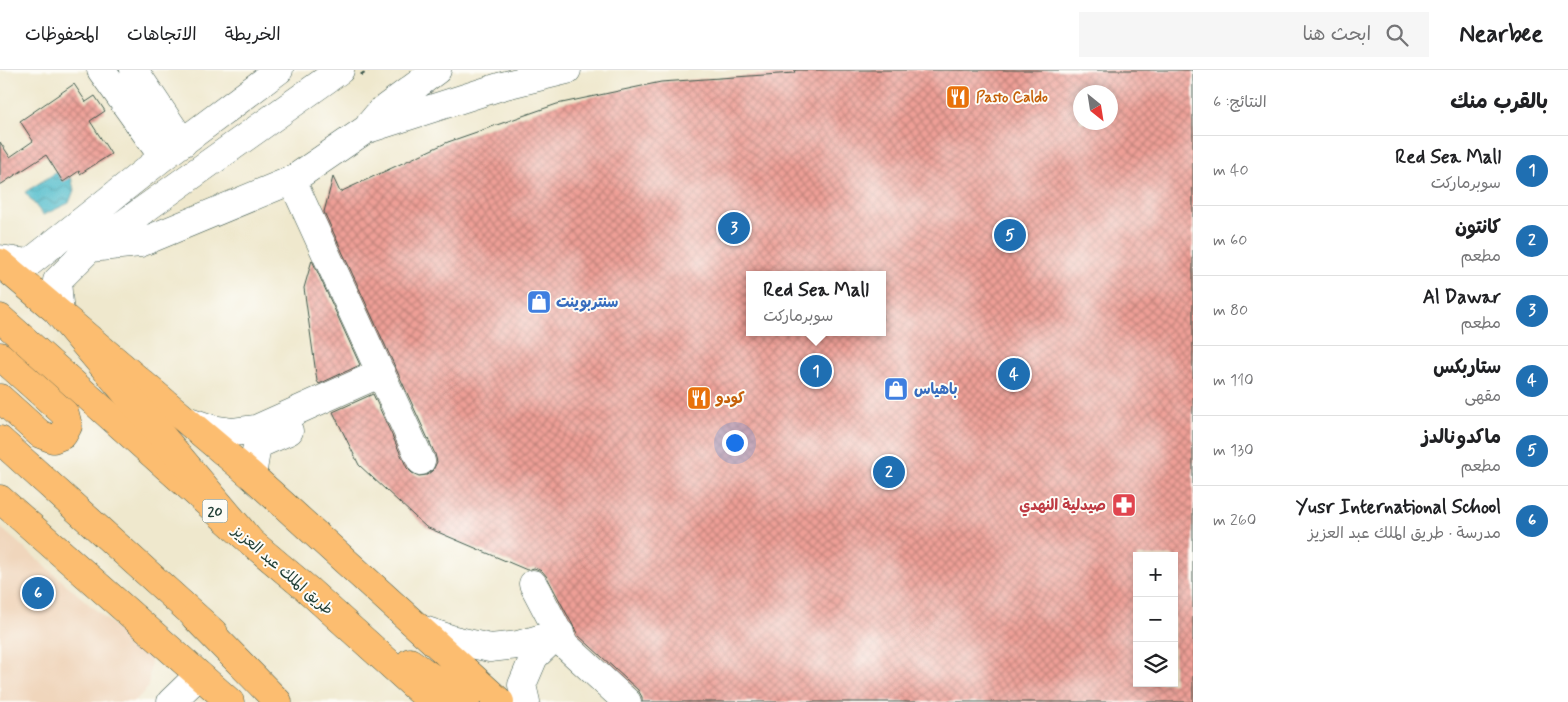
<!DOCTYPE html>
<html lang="ar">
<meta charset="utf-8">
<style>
:root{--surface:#fff;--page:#f6f6f6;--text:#202124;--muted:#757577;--line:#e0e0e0;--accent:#1f6fb2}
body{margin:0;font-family:Mynerve,"Playpen Sans Arabic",sans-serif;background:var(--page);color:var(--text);direction:rtl}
.controls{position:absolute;right:15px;bottom:15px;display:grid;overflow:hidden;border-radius:0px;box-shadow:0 2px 8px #0003}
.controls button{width:45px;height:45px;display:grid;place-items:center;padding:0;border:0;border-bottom:1px solid var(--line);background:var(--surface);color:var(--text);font:25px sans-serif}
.compass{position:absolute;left:1073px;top:15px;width:45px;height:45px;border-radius:50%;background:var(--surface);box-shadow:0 2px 8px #0003;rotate:150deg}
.you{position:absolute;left:734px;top:372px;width:18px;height:18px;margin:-12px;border:4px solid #fff;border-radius:50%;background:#1a73e8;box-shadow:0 0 0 8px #1a73e833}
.badge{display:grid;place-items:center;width:32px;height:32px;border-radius:50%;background:var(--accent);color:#fff;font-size:16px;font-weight:700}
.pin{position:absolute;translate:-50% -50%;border:2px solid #fff;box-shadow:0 1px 5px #0006}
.popup{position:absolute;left:746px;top:201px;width:140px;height:65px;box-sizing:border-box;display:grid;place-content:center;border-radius:0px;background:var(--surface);filter:drop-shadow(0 1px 4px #0005);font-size:16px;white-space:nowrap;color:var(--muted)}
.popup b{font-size:19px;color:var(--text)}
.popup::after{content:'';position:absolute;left:50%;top:100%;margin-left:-10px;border:10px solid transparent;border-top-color:var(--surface)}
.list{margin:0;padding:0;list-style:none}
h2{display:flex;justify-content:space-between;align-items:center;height:65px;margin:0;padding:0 20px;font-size:21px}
h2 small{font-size:16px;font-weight:400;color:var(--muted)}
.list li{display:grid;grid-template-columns:32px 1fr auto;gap:15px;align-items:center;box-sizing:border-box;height:70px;padding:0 20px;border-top:1px solid var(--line)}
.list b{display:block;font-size:19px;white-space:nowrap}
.list p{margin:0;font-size:16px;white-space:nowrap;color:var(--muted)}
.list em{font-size:16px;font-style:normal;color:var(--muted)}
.icon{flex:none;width:28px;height:28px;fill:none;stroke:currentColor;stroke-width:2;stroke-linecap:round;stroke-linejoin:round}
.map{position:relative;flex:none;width:1193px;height:632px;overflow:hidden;direction:ltr}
header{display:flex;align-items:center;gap:30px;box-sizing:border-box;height:70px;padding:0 25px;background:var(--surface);border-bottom:1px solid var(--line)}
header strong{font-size:24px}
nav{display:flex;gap:28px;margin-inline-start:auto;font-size:18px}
.search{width:350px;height:45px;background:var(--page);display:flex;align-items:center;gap:12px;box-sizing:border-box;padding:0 18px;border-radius:0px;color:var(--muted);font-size:19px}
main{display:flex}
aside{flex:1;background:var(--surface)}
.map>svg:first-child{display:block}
.built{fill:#f0d6bc}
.water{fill:url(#water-waves);stroke:#367c7f}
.building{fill:url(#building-cross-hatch);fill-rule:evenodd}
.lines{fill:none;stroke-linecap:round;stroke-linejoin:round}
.minor-casing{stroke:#3e574b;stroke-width:29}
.major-casing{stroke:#3e574b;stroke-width:29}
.highway-casing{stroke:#3e574b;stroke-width:29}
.path{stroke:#3e574b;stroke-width:3;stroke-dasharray:4 4;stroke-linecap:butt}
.minor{stroke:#fff;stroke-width:28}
.major{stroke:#fcbd6f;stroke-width:28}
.highway{stroke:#fcbd6f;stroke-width:28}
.labels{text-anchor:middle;stroke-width:4;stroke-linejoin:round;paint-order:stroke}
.shield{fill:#fdfcf7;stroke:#62766e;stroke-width:1}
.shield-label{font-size:14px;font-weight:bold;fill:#1f3d34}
.food-label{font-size:15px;font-weight:bold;fill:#c56008;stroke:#fdfcf7;text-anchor:start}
.shop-label{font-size:15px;font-weight:bold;fill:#366cbe;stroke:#fdfcf7;text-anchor:start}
.health-label{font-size:15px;font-weight:bold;fill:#be3a42;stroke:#fdfcf7;text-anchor:end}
.street-label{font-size:15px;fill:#1f3d34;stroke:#fdfcf7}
</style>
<header>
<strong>Nearbee</strong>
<div class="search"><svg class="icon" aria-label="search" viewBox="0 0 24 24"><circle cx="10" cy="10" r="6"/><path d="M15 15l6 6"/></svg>ابحث هنا</div>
<nav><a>الخريطة</a><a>الاتجاهات</a><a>المحفوظات</a></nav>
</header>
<main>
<aside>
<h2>بالقرب منك<small>النتائج: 6</small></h2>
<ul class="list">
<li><span class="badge">1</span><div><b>Red Sea Mall</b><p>سوبرماركت</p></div><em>40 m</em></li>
<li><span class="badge">2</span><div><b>كانتون</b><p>مطعم</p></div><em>60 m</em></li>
<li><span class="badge">3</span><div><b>Al Dawar</b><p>مطعم</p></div><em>80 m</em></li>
<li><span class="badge">4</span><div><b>ستاربكس</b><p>مقهى</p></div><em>110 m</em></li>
<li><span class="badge">5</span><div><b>ماكدونالدز</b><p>مطعم</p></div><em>130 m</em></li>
<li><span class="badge">6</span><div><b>Yusr International School</b><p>مدرسة · طريق الملك عبد العزيز</p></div><em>260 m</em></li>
</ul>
</aside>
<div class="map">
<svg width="1193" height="632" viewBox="0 0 1193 632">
<defs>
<pattern id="water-waves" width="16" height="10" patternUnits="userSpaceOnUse" patternTransform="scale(1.25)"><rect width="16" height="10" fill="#4ebbca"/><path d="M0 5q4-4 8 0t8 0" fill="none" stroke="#4099a5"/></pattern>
<pattern id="building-cross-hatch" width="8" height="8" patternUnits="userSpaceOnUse" patternTransform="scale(1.25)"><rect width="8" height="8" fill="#ee9f96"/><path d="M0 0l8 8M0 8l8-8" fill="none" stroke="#c0837b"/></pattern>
</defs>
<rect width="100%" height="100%" fill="#fdfcf7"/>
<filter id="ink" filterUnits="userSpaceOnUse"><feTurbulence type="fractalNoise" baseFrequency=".02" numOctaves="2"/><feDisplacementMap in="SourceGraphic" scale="10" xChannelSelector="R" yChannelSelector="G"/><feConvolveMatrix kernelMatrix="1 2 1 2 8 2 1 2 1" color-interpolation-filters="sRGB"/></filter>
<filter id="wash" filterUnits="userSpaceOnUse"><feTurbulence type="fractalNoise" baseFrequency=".0096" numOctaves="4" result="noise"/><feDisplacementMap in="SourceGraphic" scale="20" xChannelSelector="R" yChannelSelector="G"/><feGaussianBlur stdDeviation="1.12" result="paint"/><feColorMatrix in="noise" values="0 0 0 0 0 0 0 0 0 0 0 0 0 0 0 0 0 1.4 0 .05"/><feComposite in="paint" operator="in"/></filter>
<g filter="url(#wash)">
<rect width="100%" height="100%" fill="#efe8cd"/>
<path class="built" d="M 0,457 L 151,588 L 148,618 L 134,632 L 0,632 Z"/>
<path class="water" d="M 57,102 L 71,107 L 74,120 L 69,133 L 43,145 L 25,122 Z"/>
<g id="blocks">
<path class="building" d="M 795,0 L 1193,0 L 1193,632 L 642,632 L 642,627 L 638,620 L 578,565 L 547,507 L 542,501 L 534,498 L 527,500 L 426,457 L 359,395 L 333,342 L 373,324 L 407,398 L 412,403 L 419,406 L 427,405 L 433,400 L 437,392 L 435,384 L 324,142 L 333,107 L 340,122 L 448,72 L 557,34 L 661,12 L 794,3 ZM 1080,22 L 1110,22 L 1110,52 L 1080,52 ZM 750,205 L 882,205 L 882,262 L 750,262 ZM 1137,486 L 1174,486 L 1174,613 L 1137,613 Z
M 74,14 L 86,32 L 95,26 L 105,41 L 90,51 L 111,84 L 80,104 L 79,101 L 63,112 L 46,85 L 0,115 L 0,72 L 10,87 L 33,71 L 20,51 Z
M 312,190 L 360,295 L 319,314 L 317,311 L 304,218 Z"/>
</g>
</g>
<g filter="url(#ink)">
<use href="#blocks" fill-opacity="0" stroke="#3e574b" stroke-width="1"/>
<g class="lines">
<defs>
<path id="minor" d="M 101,0 L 163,87
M 134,0 L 183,73
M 370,54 L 380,42 L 437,0
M 292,110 L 421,391
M 90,178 L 140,173 L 292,110 L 365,60 L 502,16 L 567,0
M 0,189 L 29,193 L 163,87 L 279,0
M 60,245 L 57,211 L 90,178 L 340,0
M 189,351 L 212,359 L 233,362 L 256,359 L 381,303
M 252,406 L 257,375 L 289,361
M 533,514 L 565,575 L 627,632
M 421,559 L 454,570 L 490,578 L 518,575 L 560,563
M 171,632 L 199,605
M 526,632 L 522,615 L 534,587 L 558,564"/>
<path id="major" d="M 0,193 L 252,406 L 500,632
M 0,248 L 251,472 L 307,519 L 432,632
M 0,370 L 214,563
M 0,429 L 230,632
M 410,592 L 466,632"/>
<path id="highway" d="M 60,245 L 251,472
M 0,286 L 65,344 L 68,356 L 63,365 L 53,369 L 40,364 L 0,328
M 195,547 L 278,632"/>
</defs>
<use href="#minor" class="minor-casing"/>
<use href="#major" class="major-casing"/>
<use href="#highway" class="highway-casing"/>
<path class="path" d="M 361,5 L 368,0"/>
<use href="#minor" class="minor"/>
<use href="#major" class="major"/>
<use href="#highway" class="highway"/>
</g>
</g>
<defs>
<symbol id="restaurant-square" viewBox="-11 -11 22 22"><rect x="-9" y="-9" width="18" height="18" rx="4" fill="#e8710a" stroke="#fdfcf7"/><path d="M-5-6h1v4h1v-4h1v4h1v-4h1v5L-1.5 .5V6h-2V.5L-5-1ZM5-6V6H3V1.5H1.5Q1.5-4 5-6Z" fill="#fff"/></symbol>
<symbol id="shop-square" viewBox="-11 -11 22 22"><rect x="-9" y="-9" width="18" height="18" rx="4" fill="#3f7fe0" stroke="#fdfcf7"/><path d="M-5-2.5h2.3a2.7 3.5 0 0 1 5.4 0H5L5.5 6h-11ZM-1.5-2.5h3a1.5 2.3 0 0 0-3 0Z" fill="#fff"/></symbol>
<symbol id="pharmacy-square" viewBox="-11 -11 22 22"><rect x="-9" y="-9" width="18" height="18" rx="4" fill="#e0444e" stroke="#fdfcf7"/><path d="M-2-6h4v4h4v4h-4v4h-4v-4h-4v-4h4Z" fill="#fff"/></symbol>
</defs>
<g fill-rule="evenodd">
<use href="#restaurant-square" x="944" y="13" width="28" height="28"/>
<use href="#shop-square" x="525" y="218" width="28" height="28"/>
<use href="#shop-square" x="882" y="305" width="28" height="28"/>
<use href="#restaurant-square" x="685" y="314" width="28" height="28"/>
<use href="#pharmacy-square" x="1110" y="421" width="28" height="28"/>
</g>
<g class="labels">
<rect class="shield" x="202.5" y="429.5" width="25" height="23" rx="4"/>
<g class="shield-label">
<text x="215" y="446">20</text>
</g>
<g class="food-label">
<text x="976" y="32">Pasto Caldo</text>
<text x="716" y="333">كودو</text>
</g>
<g class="shop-label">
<text x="556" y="237">سنتربوينت</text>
<text x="914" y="324">باهياس</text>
</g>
<g class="health-label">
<text x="1106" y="440">صيدلية النهدي</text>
</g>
<g class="street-label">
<text transform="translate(283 500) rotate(41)" y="5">طريق الملك عبد العزيز</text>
</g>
</g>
</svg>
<div class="controls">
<button>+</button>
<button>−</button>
<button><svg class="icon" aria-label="layers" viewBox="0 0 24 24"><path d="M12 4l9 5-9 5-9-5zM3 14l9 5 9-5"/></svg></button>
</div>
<svg class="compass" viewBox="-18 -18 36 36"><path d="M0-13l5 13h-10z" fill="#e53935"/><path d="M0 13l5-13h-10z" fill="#757577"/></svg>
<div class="you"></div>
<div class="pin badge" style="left:816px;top:301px">1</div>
<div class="popup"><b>Red Sea Mall</b>سوبرماركت</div>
<div class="pin badge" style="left:889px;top:402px">2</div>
<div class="pin badge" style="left:734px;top:158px">3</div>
<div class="pin badge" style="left:1014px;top:304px">4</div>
<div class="pin badge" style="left:1010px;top:165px">5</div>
<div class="pin badge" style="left:38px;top:523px">6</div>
</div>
</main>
